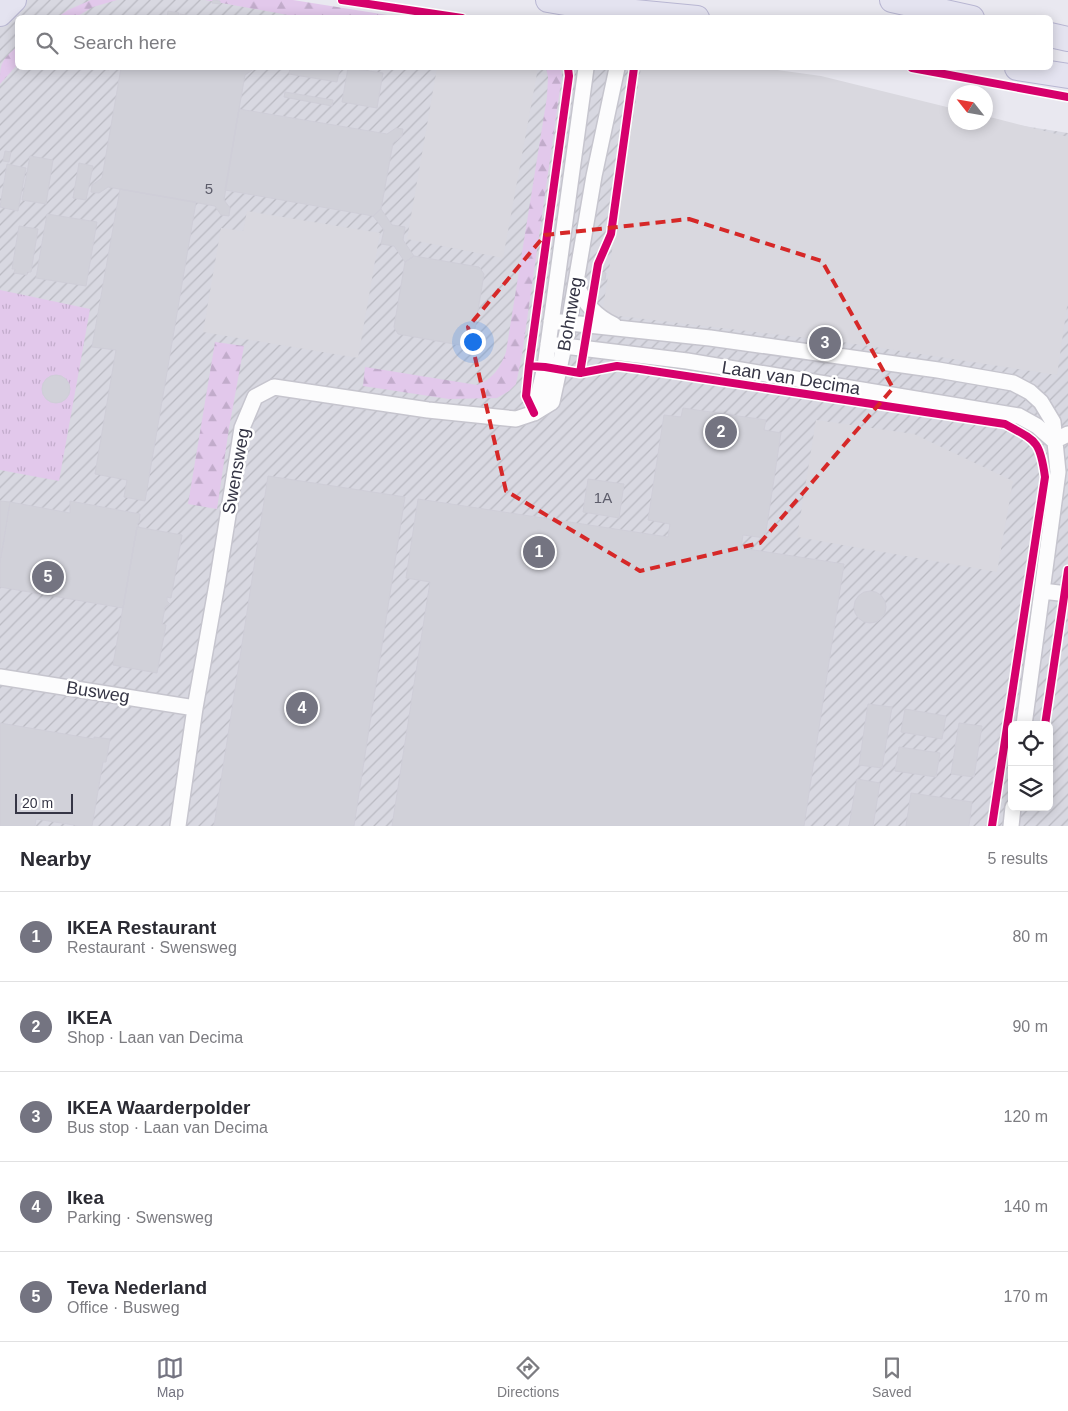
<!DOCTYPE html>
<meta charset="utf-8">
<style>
:root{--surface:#fff;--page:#f7f7f7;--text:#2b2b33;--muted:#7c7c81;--line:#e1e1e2;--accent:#747481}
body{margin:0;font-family:Arial,sans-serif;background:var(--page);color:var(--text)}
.controls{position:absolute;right:15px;bottom:15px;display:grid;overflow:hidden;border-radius:8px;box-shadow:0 2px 12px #0003}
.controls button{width:45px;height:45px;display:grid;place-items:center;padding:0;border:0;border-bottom:1px solid var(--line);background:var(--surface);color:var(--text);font:25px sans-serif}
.compass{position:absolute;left:948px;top:85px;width:45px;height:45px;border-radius:50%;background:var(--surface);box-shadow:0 2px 12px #0003;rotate:301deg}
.scale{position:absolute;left:15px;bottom:12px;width:58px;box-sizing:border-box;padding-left:5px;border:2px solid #353545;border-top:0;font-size:14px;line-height:18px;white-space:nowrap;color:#353545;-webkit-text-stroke:4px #fff;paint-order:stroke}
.you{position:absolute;left:472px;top:341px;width:18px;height:18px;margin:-12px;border:4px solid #fff;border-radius:50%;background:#1a73e8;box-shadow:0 0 0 8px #1a73e833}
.badge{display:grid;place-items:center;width:32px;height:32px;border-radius:50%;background:var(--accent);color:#fff;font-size:16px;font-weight:700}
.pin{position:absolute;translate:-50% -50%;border:2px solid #fff;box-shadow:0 1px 5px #0006}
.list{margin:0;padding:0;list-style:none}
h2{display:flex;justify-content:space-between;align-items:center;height:65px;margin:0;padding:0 20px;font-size:21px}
h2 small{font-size:16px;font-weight:400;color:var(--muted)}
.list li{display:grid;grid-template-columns:32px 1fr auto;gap:15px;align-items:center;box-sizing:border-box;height:90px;padding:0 20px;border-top:1px solid var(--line)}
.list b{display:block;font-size:19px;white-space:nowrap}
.list p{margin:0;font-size:16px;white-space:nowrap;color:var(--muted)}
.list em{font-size:16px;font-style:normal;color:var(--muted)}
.icon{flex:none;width:28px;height:28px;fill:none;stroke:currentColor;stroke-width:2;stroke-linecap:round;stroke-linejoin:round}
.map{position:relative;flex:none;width:1068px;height:826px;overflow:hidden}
.search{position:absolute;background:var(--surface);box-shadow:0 2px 12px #0003;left:15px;right:15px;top:15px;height:55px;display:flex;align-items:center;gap:12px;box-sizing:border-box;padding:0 18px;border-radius:8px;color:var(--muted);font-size:19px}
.sheet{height:515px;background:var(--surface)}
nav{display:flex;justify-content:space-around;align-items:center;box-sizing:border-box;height:70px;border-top:1px solid var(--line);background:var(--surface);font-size:14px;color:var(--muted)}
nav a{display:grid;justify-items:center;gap:2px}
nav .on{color:var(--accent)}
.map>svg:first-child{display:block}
.industrial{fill:url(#industrial-furrows);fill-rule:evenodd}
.grass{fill:url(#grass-tufts)}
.forest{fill:url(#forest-firs)}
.parking{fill:#d9d8df}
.building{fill:#d1d1d9;stroke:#cfced8}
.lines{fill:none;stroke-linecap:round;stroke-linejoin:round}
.street-casing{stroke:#c6c5ce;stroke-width:18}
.primary-casing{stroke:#b8b6d2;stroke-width:26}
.street{stroke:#fcfcfd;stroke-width:15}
.primary{stroke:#e4e3f0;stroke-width:24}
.cycleway-casing{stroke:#fff;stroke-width:11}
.cycleway{stroke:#d6006c;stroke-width:8}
.marked{fill:none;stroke:#d62828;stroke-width:4;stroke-dasharray:10 6;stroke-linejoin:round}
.labels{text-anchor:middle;stroke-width:5;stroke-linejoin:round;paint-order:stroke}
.number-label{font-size:15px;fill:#5d5d6b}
.street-label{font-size:18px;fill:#353545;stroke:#fff}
</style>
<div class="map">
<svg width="1068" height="826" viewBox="0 0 1068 826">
<defs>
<pattern id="industrial-furrows" width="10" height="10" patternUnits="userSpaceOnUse" patternTransform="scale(1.25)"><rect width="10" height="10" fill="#d8d8e1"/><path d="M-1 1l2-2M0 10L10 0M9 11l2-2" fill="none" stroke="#babac2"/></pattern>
<pattern id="grass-tufts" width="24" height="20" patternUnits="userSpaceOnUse" patternTransform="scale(1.25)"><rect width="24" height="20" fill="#e2c8eb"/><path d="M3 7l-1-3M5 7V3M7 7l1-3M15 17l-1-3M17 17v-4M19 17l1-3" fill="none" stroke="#c2accb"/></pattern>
<pattern id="forest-firs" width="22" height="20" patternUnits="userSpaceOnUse" patternTransform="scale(1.25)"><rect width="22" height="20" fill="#e2c8eb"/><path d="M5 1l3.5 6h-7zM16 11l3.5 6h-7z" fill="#c2accb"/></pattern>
</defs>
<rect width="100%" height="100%" fill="#e9e8f0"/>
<path class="industrial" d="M 0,0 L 270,0 L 399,17 L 18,18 L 18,68 L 722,68 L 956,122 L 986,122 L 986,120 L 1068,133 L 1068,826 L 0,826 ZM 1012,725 L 1049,725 L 1049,807 L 1012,807 Z"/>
<path class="grass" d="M 0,290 L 90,309 L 59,481 L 0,470 Z"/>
<path class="forest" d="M 91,0 L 117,0 L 93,7 L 76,17 L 58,17 L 68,10 Z
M 205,0 L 293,0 L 400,17 L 299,17 Z
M 17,47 L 17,65 L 0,84 C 0,64 1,60 17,47 Z
M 546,68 L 560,68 L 562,75 L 522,355 L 516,384 L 509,391 L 497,398 L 449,399 L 363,386 L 365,367 L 477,385 C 494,378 500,368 506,352 L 547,97 L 548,77 Z
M 215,342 L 244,346 L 229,428 L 217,509 L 188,504 Z"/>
<path class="parking" d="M 437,68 L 538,68 L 503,258 L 407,239 Z
M 641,68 L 763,68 L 821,76 L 955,109 L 956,122 L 986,122 L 986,116 L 1068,137 L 1068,300 L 1057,375 L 842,342 L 602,314 Z
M 247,211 L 380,233 L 358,358 L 203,332 L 221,228 L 243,231 Z
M 816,420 L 914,434 L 1013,481 L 997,572 L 797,537 Z"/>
<path class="building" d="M 213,0 L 220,1 L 220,4 L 212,3 Z
M 168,11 L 179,13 L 178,18 L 167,18 Z
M 180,14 L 202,18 L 180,18 Z
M 92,68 L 110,68 L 109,70 Z
M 121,68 L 255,68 L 245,75 L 239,109 L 224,200 L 230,208 L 229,216 L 221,215 L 215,206 L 108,187 L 99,193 L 91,192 L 92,185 L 102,178 Z
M 290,68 L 340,68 L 337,82 L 289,74 Z
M 348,68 L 383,73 L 377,108 L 342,102 Z
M 285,92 L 333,100 L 332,106 L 284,97 Z
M 239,109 L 387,134 L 396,128 L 403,129 L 402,136 L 393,143 L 381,209 L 373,216 L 225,190 Z
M 5,151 L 11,152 L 9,162 L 3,161 Z
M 30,156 L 53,160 L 46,204 L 22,200 Z
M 79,163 L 93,166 L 86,200 L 73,198 Z
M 7,164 L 26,168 L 18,211 L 0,207 Z
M 120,189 L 196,202 L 145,501 L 124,497 L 127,480 L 95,474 L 116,350 L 92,347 Z
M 381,209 L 392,225 L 405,227 L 403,240 L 414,256 L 405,262 L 394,246 L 381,244 L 384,230 L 373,216 Z
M 47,214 L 97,222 L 86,286 L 36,278 Z
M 19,226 L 38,229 L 31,272 L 27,272 L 27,275 L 14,273 L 15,269 L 12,269 Z
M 414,256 L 479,267 L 484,274 L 473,341 L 465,346 L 398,334 L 394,327 L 405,262 Z
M 602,272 L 606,273 L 605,280 L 601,280 Z
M42 389a14 14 0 1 1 28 0a14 14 0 1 1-28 0Z
M 683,408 L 766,420 L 764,430 L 781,433 L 765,538 L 743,535 L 741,548 L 844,564 L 804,826 L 392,826 L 430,582 L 406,578 L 418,499 L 668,537 L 670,524 L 648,520 L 664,415 L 681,417 Z
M 268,476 L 405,497 L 354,826 L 214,826 Z
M 588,479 L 624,484 L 619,518 L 583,512 Z
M 0,501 L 10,502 L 0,563 Z
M 70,501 L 140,514 L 139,523 L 137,523 L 139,527 L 137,527 L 123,608 L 0,587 L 0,563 L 10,502 L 70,513 Z
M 137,527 L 182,535 L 171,598 L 167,597 L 167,601 L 170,604 L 165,607 L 162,624 L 166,625 L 157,673 L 113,665 Z
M854 607a16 16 0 1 1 32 0a16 16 0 1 1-32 0Z
M 868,704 L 892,707 L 882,768 L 859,765 Z
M 905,709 L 946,716 L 942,739 L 901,732 Z
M 0,723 L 94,739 L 94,737 L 110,739 L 106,762 L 103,762 L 92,826 L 80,826 L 36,819 L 35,826 L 0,826 Z
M 959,723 L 982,726 L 974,777 L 951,774 Z
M 899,747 L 940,753 L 936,777 L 895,771 Z
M 857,779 L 880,783 L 873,826 L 849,826 Z
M 911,793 L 972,802 L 969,826 L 906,826 Z"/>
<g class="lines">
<defs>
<path id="street" d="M 576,284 C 584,303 595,316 614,325
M 551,321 L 710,338 L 938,370 L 1013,383 L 1030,392 L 1041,402 L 1053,422 L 1058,472 L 1024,725
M 548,344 L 687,361 L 1019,416 L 1037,426 L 1054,441
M 534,413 L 545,367 L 586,68
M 1054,441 L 1068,434
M 1042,591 L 1068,594
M 0,677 L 195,708
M 178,826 L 195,708 L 217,584 L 242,428 L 255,397 L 274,387 L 428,410 L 516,419 L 534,413 L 552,402 L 569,323 L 594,176 L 617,68
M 1011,826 L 1013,807"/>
<path id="primary" d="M 548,0 L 594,8 L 697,18
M 892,0 L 972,18
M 0,14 L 14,0
M 1050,35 L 1068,39
M 1017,68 L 1068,76"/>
</defs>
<use href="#street" class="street-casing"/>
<use href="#primary" class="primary-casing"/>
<use href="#street" class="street"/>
<use href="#primary" class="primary"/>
<defs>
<path id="cycleway" d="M 342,0 L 462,18
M 912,68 L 1068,97
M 529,366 L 545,367 L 580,373 L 617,366 L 640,369 L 1005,424 C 1036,441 1040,440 1045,477 L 992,826
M 580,373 L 598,264 L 611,234 L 634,68
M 534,413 L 526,396 L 529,366 L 569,76 L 568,68
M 1045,725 L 1068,570"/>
</defs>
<use href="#cycleway" class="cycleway-casing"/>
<use href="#cycleway" class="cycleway"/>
</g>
<path class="marked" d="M 689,219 L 822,261 L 893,388 L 760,543 L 640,571 L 506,491 L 468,327 L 545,235 Z"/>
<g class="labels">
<g class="number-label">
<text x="209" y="194">5</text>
<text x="603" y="503">1A</text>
</g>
<g class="street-label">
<text transform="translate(570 314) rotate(-80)" y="6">Bohnweg</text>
<text transform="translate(791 378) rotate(9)" y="6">Laan van Decima</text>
<text transform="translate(236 471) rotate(-80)" y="6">Swensweg</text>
<text transform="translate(98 692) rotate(9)" y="6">Busweg</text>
</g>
</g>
</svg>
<div class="controls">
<button><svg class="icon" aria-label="locate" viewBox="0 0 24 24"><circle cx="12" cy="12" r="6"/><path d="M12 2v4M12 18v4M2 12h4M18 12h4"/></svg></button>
<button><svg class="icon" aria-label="layers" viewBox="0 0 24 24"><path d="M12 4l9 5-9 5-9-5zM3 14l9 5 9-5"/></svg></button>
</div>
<svg class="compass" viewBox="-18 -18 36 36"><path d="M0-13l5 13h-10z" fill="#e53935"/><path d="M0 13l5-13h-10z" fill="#7c7c81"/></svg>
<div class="scale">20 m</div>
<div class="you"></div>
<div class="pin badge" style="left:539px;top:552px">1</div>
<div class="pin badge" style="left:721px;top:432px">2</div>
<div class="pin badge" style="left:825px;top:343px">3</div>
<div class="pin badge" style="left:302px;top:708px">4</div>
<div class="pin badge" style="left:48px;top:577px">5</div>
<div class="search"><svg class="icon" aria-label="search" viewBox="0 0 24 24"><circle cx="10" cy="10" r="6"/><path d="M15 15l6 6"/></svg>Search here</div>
</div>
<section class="sheet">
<h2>Nearby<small>5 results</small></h2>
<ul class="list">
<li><span class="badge">1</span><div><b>IKEA Restaurant</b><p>Restaurant · Swensweg</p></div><em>80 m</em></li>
<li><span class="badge">2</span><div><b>IKEA</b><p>Shop · Laan van Decima</p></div><em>90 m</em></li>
<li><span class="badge">3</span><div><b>IKEA Waarderpolder</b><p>Bus stop · Laan van Decima</p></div><em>120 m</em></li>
<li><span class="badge">4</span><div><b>Ikea</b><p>Parking · Swensweg</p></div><em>140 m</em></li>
<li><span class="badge">5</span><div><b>Teva Nederland</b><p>Office · Busweg</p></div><em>170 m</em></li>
</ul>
</section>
<nav>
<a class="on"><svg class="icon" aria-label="map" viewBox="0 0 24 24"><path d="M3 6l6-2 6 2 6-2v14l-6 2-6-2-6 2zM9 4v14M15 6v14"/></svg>Map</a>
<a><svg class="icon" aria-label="directions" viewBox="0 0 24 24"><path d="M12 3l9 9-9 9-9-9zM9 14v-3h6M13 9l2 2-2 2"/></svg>Directions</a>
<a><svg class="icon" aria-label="saved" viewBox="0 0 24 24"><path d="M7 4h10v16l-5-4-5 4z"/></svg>Saved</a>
</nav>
